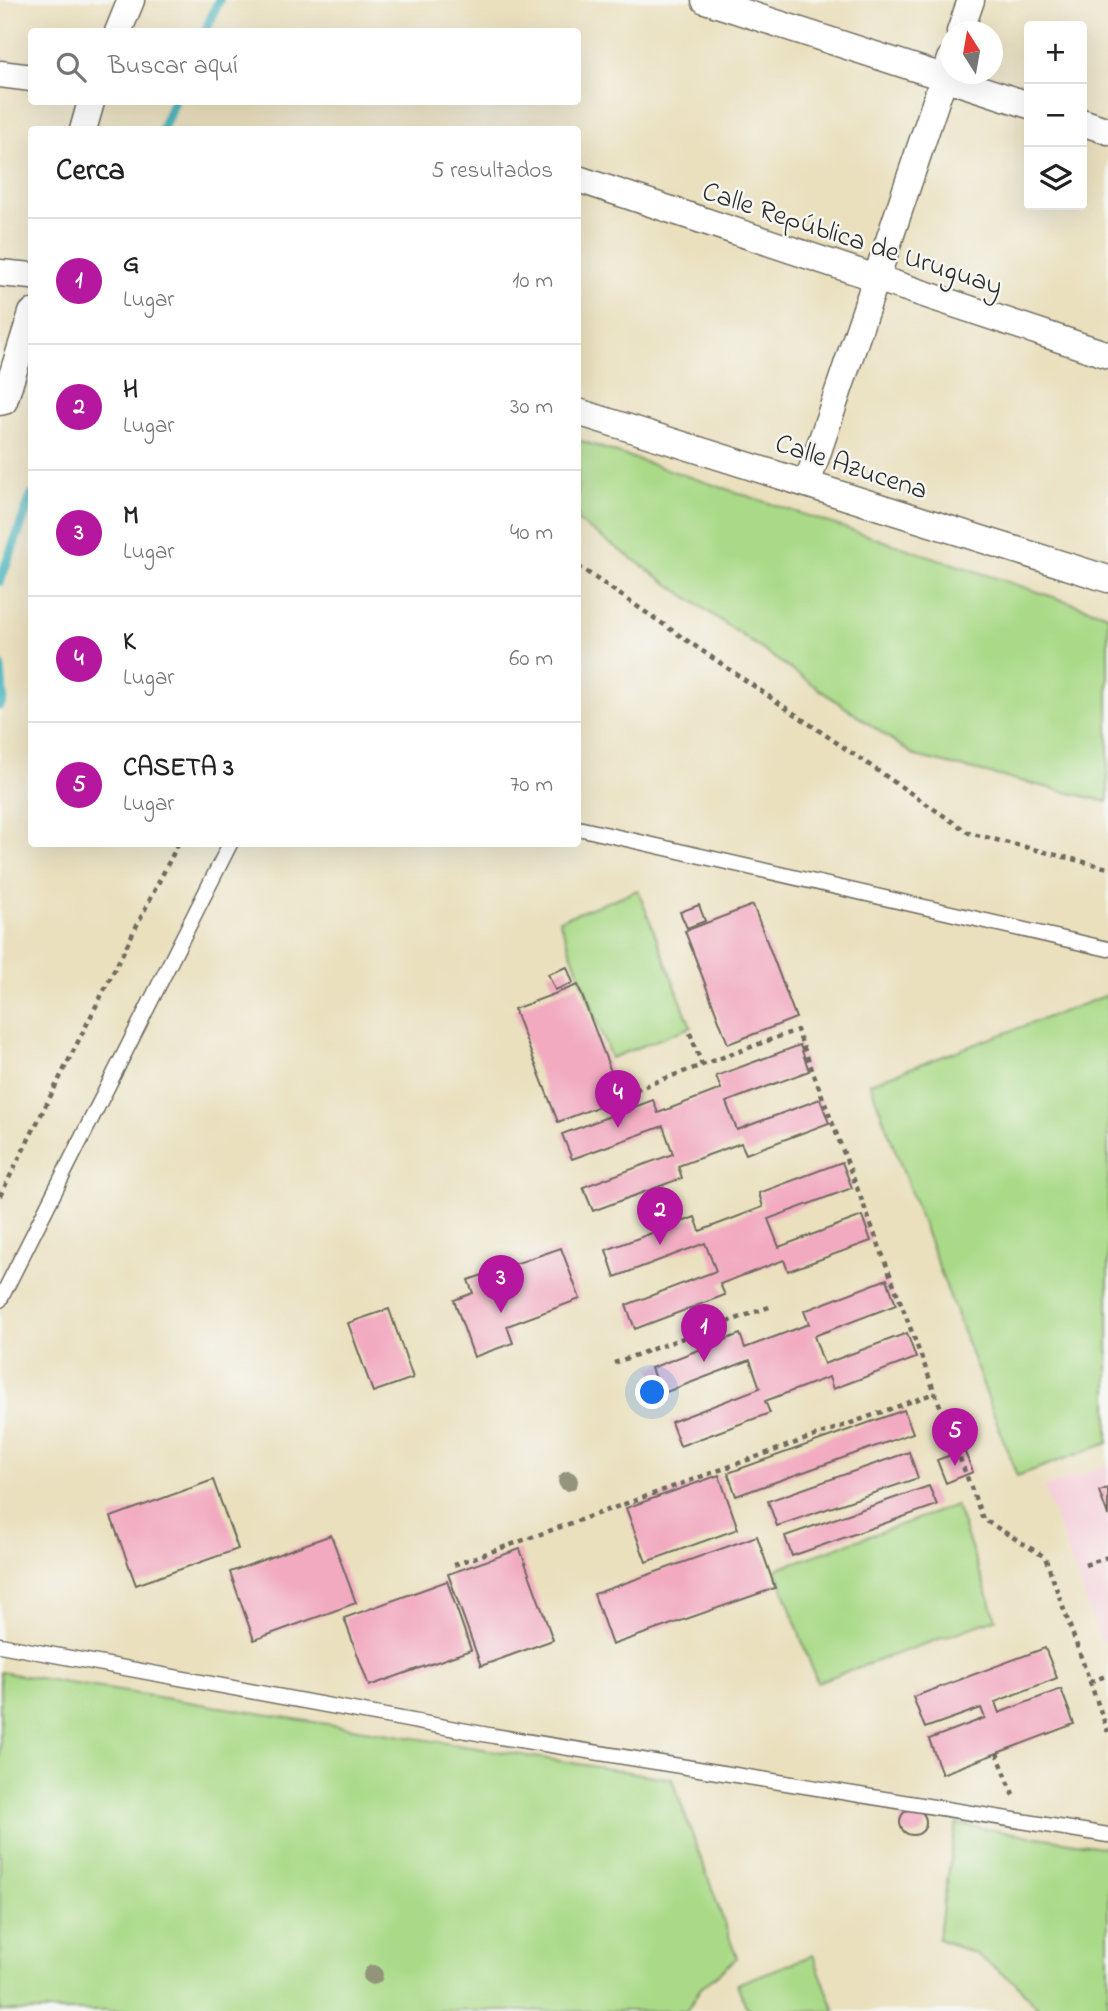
<!DOCTYPE html>
<html lang="es">
<meta charset="utf-8">
<style>
:root{--surface:#fff;--page:#f6f6f6;--text:#222;--muted:#767676;--line:#e0e0e0;--accent:#b5179e}
body{margin:0;font-family:"Indie Flower",sans-serif;background:var(--page);color:var(--text)}
.controls{position:absolute;right:21px;top:21px;display:grid;overflow:hidden;border-radius:7px;box-shadow:0 7px 28px #0002}
.controls button{width:63px;height:63px;display:grid;place-items:center;padding:0;border:0;border-bottom:2px solid var(--line);background:var(--surface);color:var(--text);font:35px sans-serif}
.compass{position:absolute;left:940px;top:21px;width:63px;height:63px;border-radius:50%;background:var(--surface);box-shadow:0 7px 28px #0002;rotate:349deg}
.you{position:absolute;left:653px;top:1393px;width:24px;height:24px;margin:-18px;border:5px solid #fff;border-radius:50%;background:#1a73e8;box-shadow:0 0 0 10px #1a73e833}
.badge{display:grid;place-items:center;width:46px;height:46px;border-radius:50%;background:var(--accent);color:#fff;font-size:23px;font-weight:700}
.pin{position:absolute;translate:-50% -58px;filter:drop-shadow(0 2px 4px #0008)}
.pin::after{content:'';position:absolute;top:37px;width:24px;height:21px;background:inherit;clip-path:polygon(0 0,100% 0,50% 100%)}
.list{margin:0;padding:0;list-style:none}
h2{display:flex;justify-content:space-between;align-items:center;height:91px;margin:0;padding:0 28px;font-size:30px}
h2 small{font-size:23px;font-weight:400;color:var(--muted)}
.list li{display:grid;grid-template-columns:46px 1fr auto;gap:21px;align-items:center;box-sizing:border-box;height:126px;padding:0 28px;border-top:2px solid var(--line)}
.list b{display:block;font-size:26px;white-space:nowrap}
.list p{margin:0;font-size:23px;white-space:nowrap;color:var(--muted)}
.list em{font-size:23px;font-style:normal;color:var(--muted)}
.icon{flex:none;width:38px;height:38px;fill:none;stroke:currentColor;stroke-width:2;stroke-linecap:round;stroke-linejoin:round}
.map{position:relative;flex:none;width:1108px;height:2011px;overflow:hidden}
.search{position:absolute;background:var(--surface);box-shadow:0 7px 28px #0002;left:28px;top:28px;width:553px;height:77px;display:flex;align-items:center;gap:18px;box-sizing:border-box;padding:0 24px;border-radius:7px;color:var(--muted);font-size:26px}
.panel{position:absolute;background:var(--surface);box-shadow:0 7px 28px #0002;left:28px;top:126px;width:553px;height:721px;border-radius:7px}
.map>svg:first-child{display:block}
.built{fill:#f5cfda}
.green{fill:#aada88;stroke:#6a825a;stroke-width:2}
.lines{fill:none;stroke-linecap:round;stroke-linejoin:round}
.stream{stroke:#45b4be;stroke-width:10}
.building{fill:#f2aac1}
.service-casing{stroke:#6e6a5e;stroke-width:17}
.minor-casing{stroke:#6e6a5e;stroke-width:29}
.path{stroke:#6e6a5e;stroke-width:4.5;stroke-dasharray:5 5;stroke-linecap:butt}
.service{stroke:#fff;stroke-width:14}
.minor{stroke:#fff;stroke-width:26}
.tree{fill:#93957a}
.labels{text-anchor:middle;stroke-width:5;stroke-linejoin:round;paint-order:stroke}
.street-label{font-size:28px;fill:#2b2b2b;stroke:#f6f6f2}
</style>
<div class="map">
<svg width="1108" height="2011" viewBox="0 0 1108 2011">
<rect width="100%" height="100%" fill="#f6f6f2"/>
<filter id="ink" filterUnits="userSpaceOnUse"><feTurbulence type="fractalNoise" baseFrequency=".0143" numOctaves="2"/><feDisplacementMap in="SourceGraphic" scale="14" xChannelSelector="R" yChannelSelector="G"/><feConvolveMatrix kernelMatrix="1 2 1 2 8 2 1 2 1" color-interpolation-filters="sRGB"/></filter>
<filter id="wash" filterUnits="userSpaceOnUse"><feTurbulence type="fractalNoise" baseFrequency=".00686" numOctaves="4" result="noise"/><feDisplacementMap in="SourceGraphic" scale="28" xChannelSelector="R" yChannelSelector="G"/><feGaussianBlur stdDeviation="1.57" result="paint"/><feColorMatrix in="noise" values="0 0 0 0 0 0 0 0 0 0 0 0 0 0 0 0 0 1.4 0 .05"/><feComposite in="paint" operator="in"/></filter>
<g filter="url(#wash)">
<rect width="100%" height="100%" fill="#eae0be"/>
<path class="built" d="M 1108,1464 L 1108,1639 L 1101,1642 L 1044,1488 Z"/>
<path class="green" d="M 578,440 L 1108,615 L 1108,802 L 915,756 L 578,521 Z
M 638,890 L 691,1027 L 611,1058 L 559,920 Z
M 1108,995 L 1108,1443 L 1017,1476 L 870,1083 Z
M 956,1505 L 996,1619 L 817,1682 L 776,1569 Z
M 0,1672 L 672,1779 L 737,1958 L 700,1989 L 687,2011 L 0,2011 Z
M 956,1824 L 1108,1848 L 1108,2011 L 1040,2011 L 1016,1983 L 974,1953 L 938,1939 Z
M 813,1955 L 835,2011 L 748,2011 L 737,1984 Z"/>
<g class="lines">
<path class="stream" d="M 205,32 L 219,0
M 162,130 L 174,102
M 0,581 L 32,495
M 0,665 L 3,698 L 0,705"/>
</g>
<g id="blocks">
<path class="building" d="M 699,905 L 705,921 L 687,928 L 680,912 Z
M 753,905 L 796,1018 L 728,1044 L 685,931 Z
M 567,967 L 573,983 L 555,990 L 548,974 Z
M 578,985 L 621,1098 L 558,1122 L 514,1009 Z
M 800,1045 L 809,1071 L 726,1102 L 737,1130 L 820,1099 L 829,1123 L 746,1154 L 741,1143 L 678,1166 L 682,1178 L 593,1211 L 583,1187 L 673,1154 L 663,1126 L 572,1159 L 562,1134 L 653,1100 L 658,1113 L 721,1089 L 716,1076 Z
M 842,1162 L 852,1188 L 768,1219 L 779,1247 L 862,1216 L 871,1241 L 788,1271 L 784,1260 L 720,1284 L 725,1295 L 635,1329 L 626,1305 L 716,1271 L 705,1243 L 615,1277 L 606,1250 L 695,1217 L 700,1231 L 763,1207 L 759,1193 Z
M 561,1248 L 580,1299 L 507,1326 L 513,1343 L 474,1357 L 454,1300 L 473,1293 L 468,1280 Z
M 887,1279 L 896,1305 L 814,1336 L 824,1364 L 907,1333 L 916,1358 L 833,1389 L 829,1377 L 765,1401 L 770,1413 L 680,1446 L 671,1422 L 760,1388 L 750,1360 L 661,1394 L 651,1368 L 740,1334 L 745,1348 L 809,1324 L 804,1311 Z
M 389,1309 L 413,1378 L 373,1392 L 348,1323 Z
M 904,1410 L 913,1433 L 736,1496 L 728,1473 Z
M 964,1450 L 973,1472 L 946,1483 L 937,1460 Z
M 909,1452 L 918,1478 L 777,1526 L 768,1501 Z
M 719,1475 L 738,1529 L 646,1562 L 626,1508 Z
M 213,1480 L 238,1549 L 136,1585 L 111,1517 Z
M 929,1486 L 937,1505 L 792,1556 L 785,1536 Z
M 1108,1488 L 1108,1516 L 1099,1491 Z
M 331,1535 L 356,1603 L 254,1640 L 230,1572 Z
M 757,1536 L 775,1588 L 612,1645 L 594,1594 Z
M 520,1549 L 553,1640 L 481,1666 L 448,1574 Z
M 447,1581 L 471,1650 L 369,1686 L 344,1618 Z
M 1045,1648 L 1057,1678 L 995,1702 L 999,1713 L 1061,1689 L 1074,1724 L 942,1774 L 929,1739 L 985,1718 L 981,1708 L 925,1728 L 913,1697 Z
M900 1822a13 13 0 1 1 26 0a13 13 0 1 1-26 0Z"/>
</g>
</g>
<g filter="url(#ink)">
<use href="#blocks" fill-opacity="0" stroke="#6e6a5e" stroke-width="2"/>
<g class="lines">
<defs>
<path id="service" d="M 578,828 L 1108,949
M 0,1300 L 230,844
M 0,1645 L 494,1736 L 1108,1835"/>
<path id="minor" d="M 705,0 L 1029,105
M 118,32 L 131,0
M 960,32 L 971,0
M 0,74 L 32,78
M 1082,122 L 1108,131
M 83,130 L 91,102
M 578,179 L 1108,355
M 0,273 L 32,276
M 0,402 L 4,401 L 32,313
M 578,412 L 1108,579
M 807,484 L 950,59"/>
</defs>
<use href="#service" class="service-casing"/>
<use href="#minor" class="minor-casing"/>
<path class="path" d="M 578,566 L 969,833 L 1108,868
M 690,1033 L 702,1065
M 626,1093 L 797,1030 L 983,1519 L 1045,1557 L 1108,1732
M 0,1196 L 178,844
M 614,1363 L 772,1306
M 454,1565 L 935,1393
M 1085,1565 L 1108,1557
M 1090,1682 L 1108,1675
M 997,1753 L 1013,1794 L 1016,1795"/>
<use href="#service" class="service"/>
<use href="#minor" class="minor"/>
</g>
<g class="tree">
<circle cx="568" cy="1481" r="10"/>
<circle cx="373" cy="1975" r="10"/>
</g>
</g>
<g class="labels">
<g class="street-label">
<text transform="translate(853 237) rotate(18)" y="10">Calle República de Uruguay</text>
<text transform="translate(852 465) rotate(18)" y="10">Calle Azucena</text>
</g>
</g>
</svg>
<div class="controls">
<button>+</button>
<button>−</button>
<button><svg class="icon" aria-label="layers" viewBox="0 0 24 24"><path d="M12 4l9 5-9 5-9-5zM3 14l9 5 9-5"/></svg></button>
</div>
<svg class="compass" viewBox="-18 -18 36 36"><path d="M0-13l5 13h-10z" fill="#e53935"/><path d="M0 13l5-13h-10z" fill="#767676"/></svg>
<div class="you"></div>
<div class="pin badge" style="left:704px;top:1362px">1</div>
<div class="pin badge" style="left:660px;top:1245px">2</div>
<div class="pin badge" style="left:501px;top:1313px">3</div>
<div class="pin badge" style="left:618px;top:1128px">4</div>
<div class="pin badge" style="left:955px;top:1466px">5</div>
<div class="search"><svg class="icon" aria-label="search" viewBox="0 0 24 24"><circle cx="10" cy="10" r="6"/><path d="M15 15l6 6"/></svg>Buscar aquí</div>
<section class="panel">
<h2>Cerca<small>5 resultados</small></h2>
<ul class="list">
<li><span class="badge">1</span><div><b>G</b><p>Lugar</p></div><em>10 m</em></li>
<li><span class="badge">2</span><div><b>H</b><p>Lugar</p></div><em>30 m</em></li>
<li><span class="badge">3</span><div><b>M</b><p>Lugar</p></div><em>40 m</em></li>
<li><span class="badge">4</span><div><b>K</b><p>Lugar</p></div><em>60 m</em></li>
<li><span class="badge">5</span><div><b>CASETA 3</b><p>Lugar</p></div><em>70 m</em></li>
</ul>
</section>
</div>
